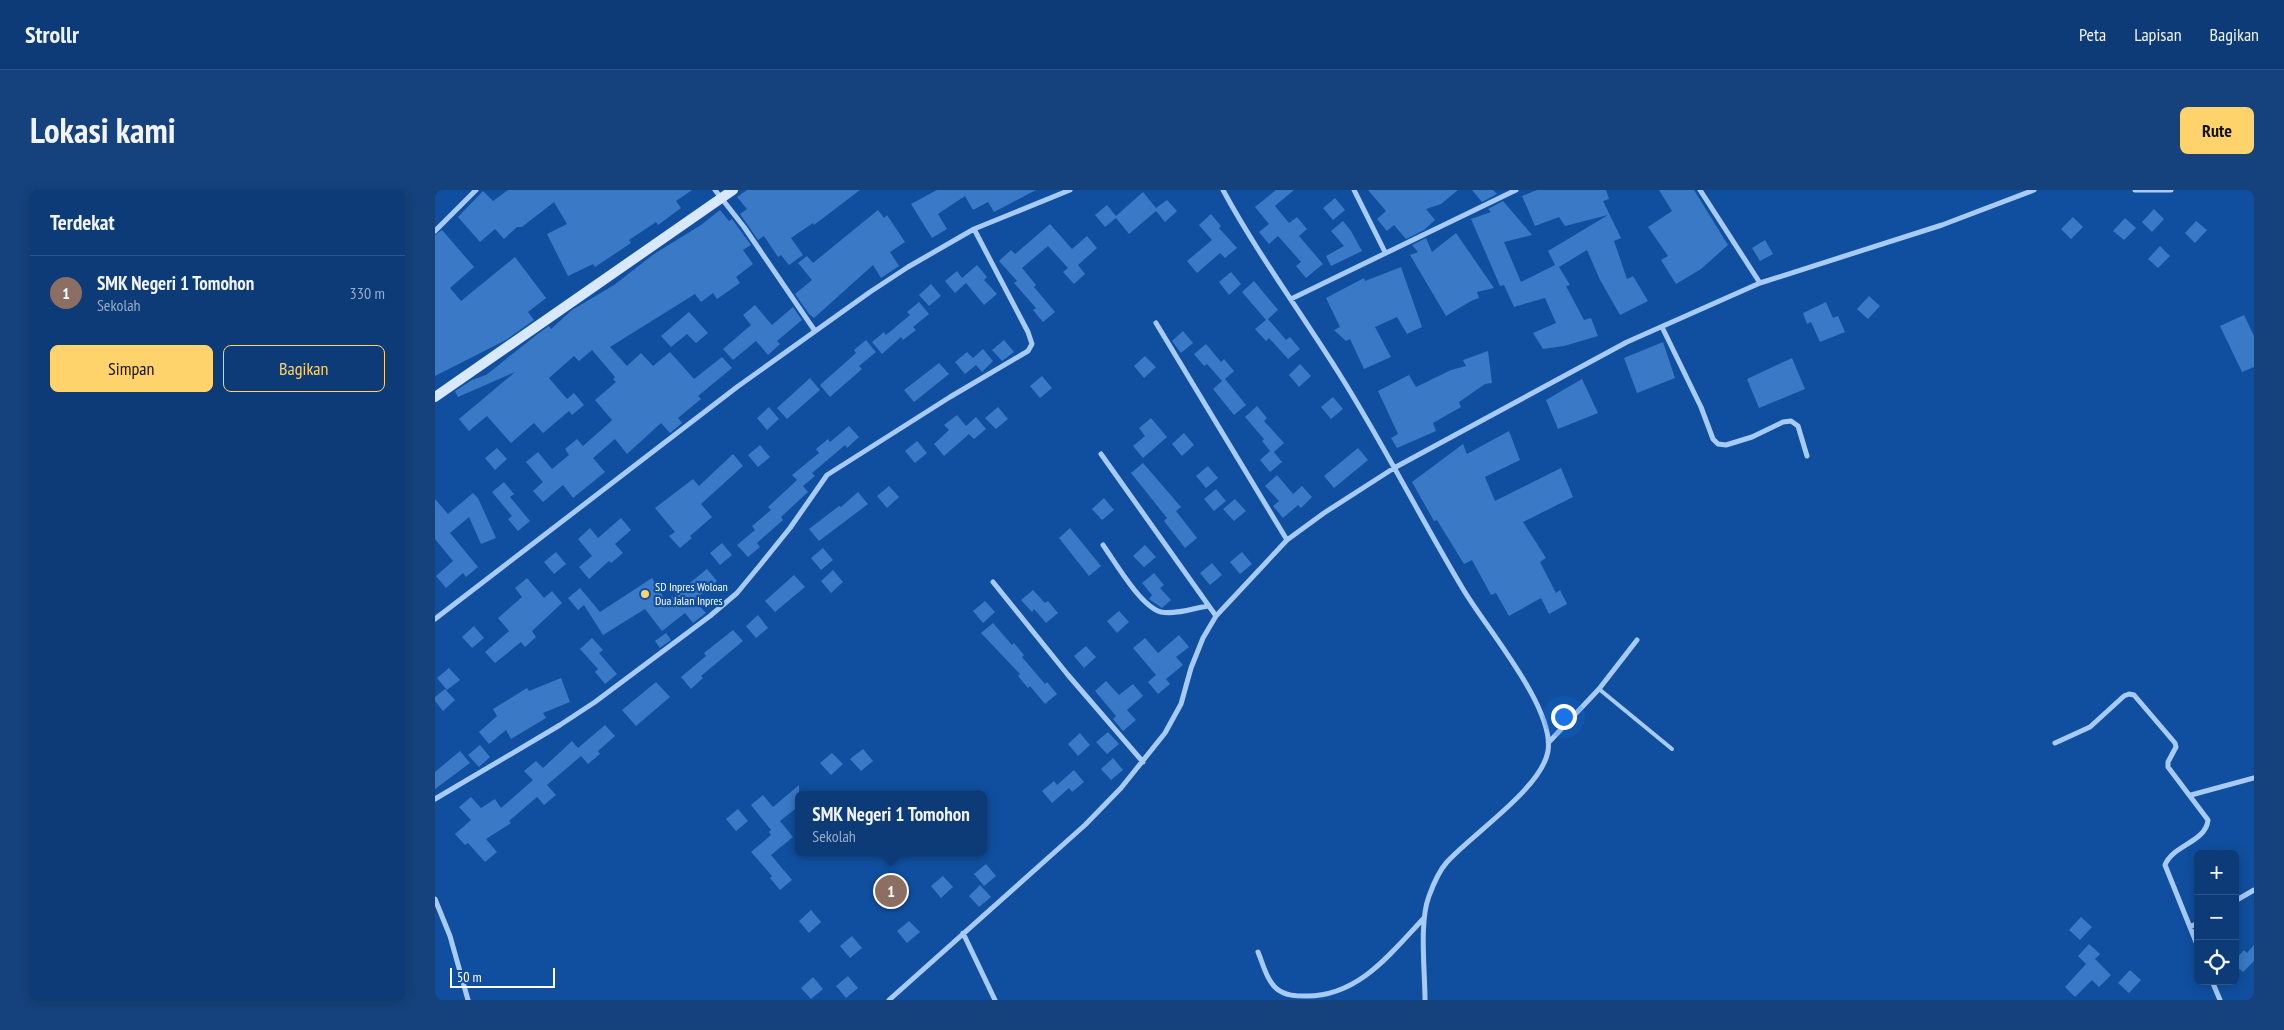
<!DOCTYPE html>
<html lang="id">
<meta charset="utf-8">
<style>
:root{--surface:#0c3b77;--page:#15427c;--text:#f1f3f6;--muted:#9aadc6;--line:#2c5589;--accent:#ffd36b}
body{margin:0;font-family:"PT Sans Narrow",sans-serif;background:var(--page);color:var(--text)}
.controls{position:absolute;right:15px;bottom:15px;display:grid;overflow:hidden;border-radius:8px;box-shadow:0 2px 12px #0003}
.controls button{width:45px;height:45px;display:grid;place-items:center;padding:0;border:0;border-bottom:1px solid var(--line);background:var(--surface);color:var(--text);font:25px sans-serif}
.scale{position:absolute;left:15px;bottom:12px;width:105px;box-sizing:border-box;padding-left:5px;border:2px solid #fff;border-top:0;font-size:14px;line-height:18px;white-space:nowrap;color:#fff;-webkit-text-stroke:4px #104f9f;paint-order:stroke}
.you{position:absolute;left:1128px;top:526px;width:18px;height:18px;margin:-12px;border:4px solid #fff;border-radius:50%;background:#1a73e8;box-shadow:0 0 0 8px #1a73e833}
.badge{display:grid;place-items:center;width:32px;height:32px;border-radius:50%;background:var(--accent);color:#fff;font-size:16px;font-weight:700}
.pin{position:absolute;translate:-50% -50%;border:2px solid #fff;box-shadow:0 1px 5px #0006}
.popup{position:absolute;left:360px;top:601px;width:192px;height:65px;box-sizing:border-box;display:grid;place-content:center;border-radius:8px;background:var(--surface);filter:drop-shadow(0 1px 4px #0005);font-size:16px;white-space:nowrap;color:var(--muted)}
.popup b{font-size:19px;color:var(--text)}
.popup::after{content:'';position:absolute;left:50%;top:100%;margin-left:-10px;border:10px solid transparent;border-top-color:var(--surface)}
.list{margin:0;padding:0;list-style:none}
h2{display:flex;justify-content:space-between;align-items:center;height:65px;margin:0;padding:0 20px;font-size:21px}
h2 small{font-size:16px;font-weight:400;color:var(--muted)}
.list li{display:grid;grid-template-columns:32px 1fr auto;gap:15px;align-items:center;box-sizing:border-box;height:75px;padding:0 20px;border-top:1px solid var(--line)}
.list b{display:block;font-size:19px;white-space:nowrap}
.list p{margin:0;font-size:16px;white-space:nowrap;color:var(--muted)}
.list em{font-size:16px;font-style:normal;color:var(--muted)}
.actions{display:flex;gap:10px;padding:15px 20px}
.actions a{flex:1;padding:11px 0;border:1px solid var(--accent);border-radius:8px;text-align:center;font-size:18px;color:var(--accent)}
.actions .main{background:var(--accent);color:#111}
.icon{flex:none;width:28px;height:28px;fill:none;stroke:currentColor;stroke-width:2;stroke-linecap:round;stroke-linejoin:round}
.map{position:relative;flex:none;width:1819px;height:810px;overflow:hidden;border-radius:8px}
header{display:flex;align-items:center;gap:30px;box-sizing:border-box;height:70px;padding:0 25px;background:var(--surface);border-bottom:1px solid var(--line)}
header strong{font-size:24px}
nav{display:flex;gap:28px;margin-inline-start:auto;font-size:18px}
.intro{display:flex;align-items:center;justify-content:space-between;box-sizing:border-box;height:120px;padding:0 30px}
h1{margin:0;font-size:35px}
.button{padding:12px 22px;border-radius:8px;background:var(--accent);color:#111;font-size:18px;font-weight:700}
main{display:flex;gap:30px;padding:0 30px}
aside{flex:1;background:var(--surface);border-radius:8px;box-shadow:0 2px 12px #0003}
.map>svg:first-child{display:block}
.building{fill:#3979c6}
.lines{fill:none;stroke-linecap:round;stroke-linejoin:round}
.lane{stroke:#a7cbf5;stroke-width:4}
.street{stroke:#a7cbf5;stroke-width:5}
.secondary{stroke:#d8e8fe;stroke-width:10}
.poi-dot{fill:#ffd36b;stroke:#104f9f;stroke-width:2}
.labels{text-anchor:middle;stroke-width:4.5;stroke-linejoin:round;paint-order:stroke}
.poi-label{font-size:12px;fill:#fff;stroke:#104f9f;text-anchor:start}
</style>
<header>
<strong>Strollr</strong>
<nav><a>Peta</a><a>Lapisan</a><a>Bagikan</a></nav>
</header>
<div class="intro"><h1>Lokasi kami</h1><a class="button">Rute</a></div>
<main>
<aside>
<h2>Terdekat<small></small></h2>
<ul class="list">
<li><span class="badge" style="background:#8d6e63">1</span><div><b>SMK Negeri 1 Tomohon</b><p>Sekolah</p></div><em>330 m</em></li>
</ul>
<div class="actions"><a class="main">Simpan</a><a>Bagikan</a></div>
</aside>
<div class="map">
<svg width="1819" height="810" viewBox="0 0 1819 810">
<rect width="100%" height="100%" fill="#104f9f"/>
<path class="building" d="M 73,0 L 257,0 L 241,11 L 246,18 L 223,35 L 221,32 L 194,50 L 196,53 L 160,77 L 158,74 L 133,86 L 112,44 L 132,34 L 119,12 L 87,37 L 82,37 L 69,49 L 60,39 L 45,52 L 23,27 L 48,1 L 58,11 Z
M 312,0 L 425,0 L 379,35 L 378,33 L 356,48 L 368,65 L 354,75 L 346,65 L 343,67 L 329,46 L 323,50 L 305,24 L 312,19 L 302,7 Z
M 502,0 L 601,0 L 559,22 L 553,12 L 538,20 L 530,6 L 503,24 L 512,39 L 497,48 L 476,14 Z
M 841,0 L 859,0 L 840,16 L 854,33 L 862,27 L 872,39 L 864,46 L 888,74 L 871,88 L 861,76 L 866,72 L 843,46 L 834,54 L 824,42 L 834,34 L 820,17 Z
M 933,0 L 1023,0 L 1006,14 L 991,19 L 1000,30 L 989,40 L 971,49 L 959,35 L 952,41 L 942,29 L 951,21 Z
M 1037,0 L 1058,0 L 1062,4 L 1047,12 Z
M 1102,0 L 1171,0 L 1174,9 L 1168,11 L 1186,48 L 1179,51 L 1192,89 L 1198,86 L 1213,111 L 1185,125 L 1165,90 L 1152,60 L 1124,77 L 1135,95 L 1131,96 L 1149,130 L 1156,128 L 1163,146 L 1129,156 L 1108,159 L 1098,143 L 1121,133 L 1110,108 L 1079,117 L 1069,95 L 1065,96 L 1036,29 L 1056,22 L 1053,19 L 1068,11 L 1097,45 L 1069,52 L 1086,92 L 1120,75 L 1113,61 L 1173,25 L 1130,36 L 1124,27 L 1100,36 L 1087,6 Z
M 1224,0 L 1259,0 L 1293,55 L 1266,79 L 1241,94 L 1226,70 L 1233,66 L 1213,37 L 1237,21 Z
M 708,2 L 721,18 L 732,10 L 742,21 L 730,32 L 721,21 L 694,44 L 681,28 L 670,37 L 660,25 L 672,15 L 681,26 Z
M 900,8 L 910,20 L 898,30 L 888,18 Z
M 1719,19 L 1729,29 L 1717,42 L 1707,32 Z
M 285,20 L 294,31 L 297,29 L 316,55 L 308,60 L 318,74 L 301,87 L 305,93 L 282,109 L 278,103 L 266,112 L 260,104 L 175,157 L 192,176 L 206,163 L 218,176 L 235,162 L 259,189 L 287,167 L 297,178 L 263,206 L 266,209 L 243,228 L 247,233 L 235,243 L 226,233 L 192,264 L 180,249 L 158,268 L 170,282 L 138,308 L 128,295 L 108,312 L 98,301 L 108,292 L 91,272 L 103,262 L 117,279 L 134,265 L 130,259 L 142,249 L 148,256 L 174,233 L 177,230 L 160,210 L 181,192 L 178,189 L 180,187 L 157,160 L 144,171 L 139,166 L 114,188 L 132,209 L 139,203 L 149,215 L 137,225 L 134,221 L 108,243 L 99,233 L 76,253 L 52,226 L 34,241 L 24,229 L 80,182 L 23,207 L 20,201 L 37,190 L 51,185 L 104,143 L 114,136 L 116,139 L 137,120 L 179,95 L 219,64 L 266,35 Z
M 443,20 L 449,28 L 452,25 L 470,52 L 455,62 L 464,76 L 446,88 L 438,75 L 379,128 L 374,124 L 360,104 L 377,90 L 363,73 L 372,66 L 378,73 Z
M 776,24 L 786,36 L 784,38 L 802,58 L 790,68 L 785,63 L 762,83 L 752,71 L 777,50 L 764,35 Z
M 1638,27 L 1648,37 L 1636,49 L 1626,39 Z
M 1690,28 L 1701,38 L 1689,50 L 1678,41 Z
M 908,31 L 916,41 L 927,61 L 896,76 L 891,66 L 909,56 L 896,41 Z
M 1761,31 L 1772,40 L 1760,53 L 1750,43 Z
M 615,34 L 637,59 L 652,46 L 662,58 L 643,75 L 650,84 L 639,94 L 628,82 L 633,78 L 613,56 L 587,78 L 601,95 L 599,97 L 620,122 L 608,132 L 598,120 L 601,118 L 579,93 L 582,91 L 564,71 L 576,60 L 580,64 Z
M 7,40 L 39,77 L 15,98 L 26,111 L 80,67 L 111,108 L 93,122 L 99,130 L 71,150 L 0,186 L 0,45 Z
M 1021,43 L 1059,98 L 1042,102 L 1044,108 L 1036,111 L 1011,126 L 975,65 L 983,62 L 977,55 L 991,48 L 997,62 Z
M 1330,50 L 1338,64 L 1325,71 L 1317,58 Z
M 1725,56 L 1735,66 L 1723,78 L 1713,69 Z
M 542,75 L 552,87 L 549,90 L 562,104 L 549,115 L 531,93 L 520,103 L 510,91 L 522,81 L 527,88 Z
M 966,77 L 987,137 L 972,144 L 962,127 L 940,137 L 956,167 L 929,179 L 915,149 L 911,151 L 899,140 L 905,137 L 891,108 L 929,88 L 930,91 Z
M 796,82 L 806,94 L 794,105 L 784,92 Z
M 819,91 L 843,120 L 833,129 L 851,150 L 855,147 L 865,159 L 853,169 L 834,148 L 831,151 L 820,139 L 831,130 L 807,102 Z
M 496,94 L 506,106 L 494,116 L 484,105 Z
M 1434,106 L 1445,116 L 1433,129 L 1422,119 Z
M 484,112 L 494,124 L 478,137 L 481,140 L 468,150 L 466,147 L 447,164 L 437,152 L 449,142 L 451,145 L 475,125 L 472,122 Z
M 1391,112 L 1398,128 L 1403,126 L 1410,142 L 1385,152 L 1376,132 L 1372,134 L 1368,123 Z
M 320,115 L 337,135 L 358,117 L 367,130 L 342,151 L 345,154 L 333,165 L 321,151 L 298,170 L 288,159 L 316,135 L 308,125 Z
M 254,122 L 273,143 L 261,153 L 252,144 L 236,157 L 226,146 Z
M 1809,125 L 1819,146 L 1819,177 L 1807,182 L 1785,136 Z
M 748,141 L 758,153 L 746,163 L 737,151 Z
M 431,150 L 441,162 L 424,176 L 427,179 L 395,207 L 385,195 L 421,163 L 419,160 Z
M 569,150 L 579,162 L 567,171 L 557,160 Z
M 1228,152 L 1240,188 L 1202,203 L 1189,168 Z
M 771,154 L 786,172 L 789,169 L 799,181 L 790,189 L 811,215 L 799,225 L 778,199 L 787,191 L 772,174 L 769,176 L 759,164 Z
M 548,159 L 558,171 L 547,182 L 541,175 L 530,184 L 520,172 L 532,162 L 538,168 Z
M 1053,161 L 1057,193 L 1050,194 L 1024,212 L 1026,217 L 998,233 L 1001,241 L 962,258 L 956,248 L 963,244 L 943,201 L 974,185 L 981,197 L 1016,180 L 1031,176 L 1028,170 Z
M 710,166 L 721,177 L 709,188 L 699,176 Z
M 1357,168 L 1370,199 L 1324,218 L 1312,189 Z
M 504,173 L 514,184 L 479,212 L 469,200 Z
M 865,174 L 876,186 L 864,197 L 854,185 Z
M 607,186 L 617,198 L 605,208 L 595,196 Z
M 375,188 L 385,200 L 352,229 L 342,218 Z
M 1147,189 L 1163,223 L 1123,239 L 1111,210 Z
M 898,207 L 908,219 L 896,229 L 886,217 Z
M 822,216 L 832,228 L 829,231 L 849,253 L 839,262 L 847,272 L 835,282 L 825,270 L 835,261 L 827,251 L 829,249 L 810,227 Z
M 334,217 L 344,229 L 332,240 L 322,228 Z
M 563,217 L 573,229 L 561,239 L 550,228 Z
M 522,225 L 531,236 L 541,227 L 551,239 L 539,249 L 534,244 L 509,266 L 499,254 L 514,240 L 509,235 Z
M 716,228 L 732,247 L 708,268 L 698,256 L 710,246 L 704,238 Z
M 414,236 L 424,247 L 412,258 L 410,255 L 377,283 L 380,286 L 368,296 L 373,302 L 346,327 L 348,330 L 322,353 L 325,357 L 313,367 L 302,355 L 320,340 L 317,336 L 336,320 L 333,317 L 362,290 L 357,285 L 384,263 L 381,259 L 393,249 L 395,252 Z
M 1074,241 L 1085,270 L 1050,287 L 1060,311 L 1126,278 L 1138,307 L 1088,332 L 1111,368 L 1105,372 L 1121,403 L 1125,400 L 1132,414 L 1114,424 L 1106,408 L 1074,426 L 1061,403 L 1056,405 L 1037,370 L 1029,374 L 1002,330 L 999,331 L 977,292 L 1028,254 L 1032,264 Z
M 749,243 L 759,255 L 747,266 L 737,254 Z
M 482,251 L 492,263 L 480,273 L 470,261 Z
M 325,255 L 335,267 L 323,277 L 313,265 Z
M 62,258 L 72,269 L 60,280 L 50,268 Z
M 923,258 L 933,270 L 899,298 L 889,286 Z
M 298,264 L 308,276 L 266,314 L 277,327 L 255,346 L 257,348 L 245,358 L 234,346 L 240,342 L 220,318 L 258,289 L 264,296 Z
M 708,273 L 746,317 L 741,321 L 762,348 L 750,358 L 729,331 L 732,328 L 696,283 Z
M 773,276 L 783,288 L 771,298 L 761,286 Z
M 842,285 L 858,304 L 867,296 L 877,307 L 866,318 L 863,315 L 848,328 L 838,316 L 844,311 L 830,296 Z
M 69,292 L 79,304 L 75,307 L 95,331 L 83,341 L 73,329 L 77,326 L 57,302 Z
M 454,296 L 464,307 L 452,318 L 442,306 Z
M 781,299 L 791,311 L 779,321 L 769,309 Z
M 423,302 L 433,314 L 384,351 L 374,339 L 404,316 L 406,317 Z
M 38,303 L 43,308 L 61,348 L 46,354 L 34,327 L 15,343 L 43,377 L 31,387 L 28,383 L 11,398 L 1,386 L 18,371 L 0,349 L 0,309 L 13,324 Z
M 669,308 L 679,320 L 667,330 L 657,319 Z
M 800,309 L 811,321 L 799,331 L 788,319 Z
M 186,328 L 196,340 L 180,354 L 188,363 L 176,373 L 174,371 L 154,389 L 144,377 L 157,366 L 143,349 L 155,338 L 163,348 Z
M 635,338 L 666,376 L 654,386 L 624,348 Z
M 287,353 L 297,365 L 285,375 L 275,363 Z
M 710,355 L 721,367 L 709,377 L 698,366 Z
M 388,358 L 398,370 L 386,380 L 376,368 Z
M 121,362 L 131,374 L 119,384 L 109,372 Z
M 807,362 L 817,374 L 805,384 L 795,372 Z
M 777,373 L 787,385 L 775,395 L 765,383 Z
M 272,379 L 282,391 L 259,410 L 271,423 L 258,433 L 250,423 L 227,441 L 210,419 L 168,445 L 149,415 L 143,420 L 133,408 L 145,398 L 165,422 L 217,388 L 231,412 Z
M 398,380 L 408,392 L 396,403 L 386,391 Z
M 719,383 L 729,395 L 725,398 L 736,410 L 727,418 L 714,409 L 717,405 L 707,393 Z
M 359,385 L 370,397 L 340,422 L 330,411 Z
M 92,388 L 109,408 L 117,401 L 127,413 L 97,441 L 101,447 L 90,457 L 86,452 L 60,473 L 50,462 L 74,441 L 63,428 L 87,407 L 80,398 Z
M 598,400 L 610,413 L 613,411 L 623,423 L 611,433 L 599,419 L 597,422 L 586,410 Z
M 550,411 L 560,422 L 548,433 L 538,421 Z
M 684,421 L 694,432 L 682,443 L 672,431 Z
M 323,425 L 333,438 L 321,448 L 311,436 Z
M 558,433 L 577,455 L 579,453 L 589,465 L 587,467 L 610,494 L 612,492 L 622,504 L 610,514 L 595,496 L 593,498 L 583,486 L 585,484 L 546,443 Z
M 39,436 L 49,448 L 37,458 L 27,447 Z
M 298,440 L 308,451 L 266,486 L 268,488 L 256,499 L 246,487 L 271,466 L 269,463 Z
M 231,443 L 236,450 L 225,458 L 220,451 Z
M 744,445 L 754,457 L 741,467 L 748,475 L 731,489 L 735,494 L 723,504 L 713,492 L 721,485 L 698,458 L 710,448 L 723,463 Z
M 157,448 L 168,460 L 164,463 L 182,484 L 170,494 L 160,482 L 163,479 L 145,459 Z
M 651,456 L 661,467 L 649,478 L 639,466 Z
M 14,478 L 25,490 L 12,500 L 2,488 Z
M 126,488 L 135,512 L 108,523 L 111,528 L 76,549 L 71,540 L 54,554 L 44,542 L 62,526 L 58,519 L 92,498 L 94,501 Z
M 671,491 L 684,505 L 698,494 L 708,506 L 692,520 L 701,530 L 688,541 L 678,529 L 681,526 L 660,501 Z
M 221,492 L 235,507 L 201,536 L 187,520 Z
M 10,499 L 20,510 L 8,521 L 0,511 L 0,507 Z
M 170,535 L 180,546 L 163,561 L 165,564 L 153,574 L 146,566 L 112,595 L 121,605 L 109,615 L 102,607 L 74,631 L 76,633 L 51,649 L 62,662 L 50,672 L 33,653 L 30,655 L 20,644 L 36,630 L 24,617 L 36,607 L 46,618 L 60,609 L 66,618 L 98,590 L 89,581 L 101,571 L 108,578 L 137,551 L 143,558 Z
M 673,542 L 684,554 L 672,564 L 661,552 Z
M 645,543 L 655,555 L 643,566 L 633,554 Z
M 45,555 L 55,567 L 44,577 L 33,565 Z
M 428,559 L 438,571 L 426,581 L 415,569 Z
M 25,561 L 35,573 L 0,599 L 0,582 Z
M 397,563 L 408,574 L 396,585 L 385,573 Z
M 678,568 L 688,580 L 676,590 L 666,579 Z
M 639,580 L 649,592 L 637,602 L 634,598 L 617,613 L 607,601 L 619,591 L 622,595 Z
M 364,595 L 364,616 L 345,631 L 358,647 L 336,665 L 357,690 L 345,700 L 335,688 L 337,686 L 316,662 L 336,645 L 334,642 L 336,640 L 316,615 L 328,605 L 338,617 Z
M 303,619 L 313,631 L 301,641 L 291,629 Z
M 551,674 L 561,686 L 549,696 L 539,684 Z
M 508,686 L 518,697 L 506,708 L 496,696 Z
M 545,695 L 556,707 L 544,717 L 534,706 Z
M 376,720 L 386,732 L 374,743 L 364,731 Z
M 1646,727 L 1657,737 L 1645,750 L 1634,740 Z
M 474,731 L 485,742 L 472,753 L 462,741 Z
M 417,746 L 427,758 L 415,768 L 405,756 Z
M 1654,754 L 1665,764 L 1660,769 L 1676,785 L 1664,797 L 1657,790 L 1640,807 L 1630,797 L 1651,774 L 1643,766 Z
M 1819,755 L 1819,771 L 1808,782 L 1800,775 L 1800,770 L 1809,760 L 1812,763 Z
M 1695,780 L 1706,790 L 1694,803 L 1683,793 Z
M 413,786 L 423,798 L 411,808 L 401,796 Z
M 378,787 L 388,799 L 376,809 L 366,798 Z"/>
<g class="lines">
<path class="lane" d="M 1164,499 L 1237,559"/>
<path class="street" d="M 280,0 L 309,37 L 380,141
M 788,0 C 822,63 867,124 905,185 C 949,255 986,329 1028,399 C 1051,438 1120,518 1113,561 C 1107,598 1037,644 1012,672 C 1004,681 998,695 994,706 C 984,732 990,781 990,810
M 919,0 L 950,62
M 1265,0 L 1325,93
M 1700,0 L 1736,0
M 0,41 L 41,0
M 856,109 L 1081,0
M 721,133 L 852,350
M 1227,137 L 1266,217 L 1278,249 L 1283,254 L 1291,255 L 1317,247 L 1348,232 L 1356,231 L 1363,236 L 1372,266
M 666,264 L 781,426
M 668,355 C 680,372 706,417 726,422 C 741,425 759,418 773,416
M 558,392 L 633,485 L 708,572
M 0,429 L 302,197 L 435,102 L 473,77 L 539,39 L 635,0
M 1114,552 L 1164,499 L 1202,450
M 1620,553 L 1655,537 L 1689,506 L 1694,504 L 1699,505 L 1740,553 L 1741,557 L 1733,572 L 1733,577 L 1773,630 C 1771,652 1738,655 1730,675 L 1763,757
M 1756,605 L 1819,588
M 0,609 L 125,535 L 160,512 L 275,426 L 302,403 L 326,374 L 355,338 L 392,285 L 515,207 L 593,161 L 597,154 L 593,142 L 539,39
M 0,709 L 15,746 L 33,810
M 1800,711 L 1819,700
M 1755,737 L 1763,733
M 528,743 L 560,810
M 823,762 C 828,774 832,791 842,799 C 851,806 861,806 872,806 C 924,806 956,763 989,728
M 1777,791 L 1785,810
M 454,810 L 650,635 L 686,598 L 730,543 L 746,514 L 756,478 L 768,448 L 781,426 L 852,350 L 889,323 L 959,278 L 1192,152 L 1325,93 L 1507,35 L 1599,0"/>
<path class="secondary" d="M 0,207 L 298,0"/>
</g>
<circle class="poi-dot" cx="210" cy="404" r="5"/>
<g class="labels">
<g class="poi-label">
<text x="220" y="401">SD Inpres Woloan<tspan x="220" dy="14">Dua Jalan Inpres</tspan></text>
</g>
</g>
</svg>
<div class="controls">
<button>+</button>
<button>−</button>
<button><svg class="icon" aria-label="locate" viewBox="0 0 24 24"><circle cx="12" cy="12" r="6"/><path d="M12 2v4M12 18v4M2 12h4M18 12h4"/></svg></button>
</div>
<div class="scale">50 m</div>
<div class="you"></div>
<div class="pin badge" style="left:456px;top:701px;background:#8d6e63">1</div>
<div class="popup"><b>SMK Negeri 1 Tomohon</b>Sekolah</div>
</div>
</main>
